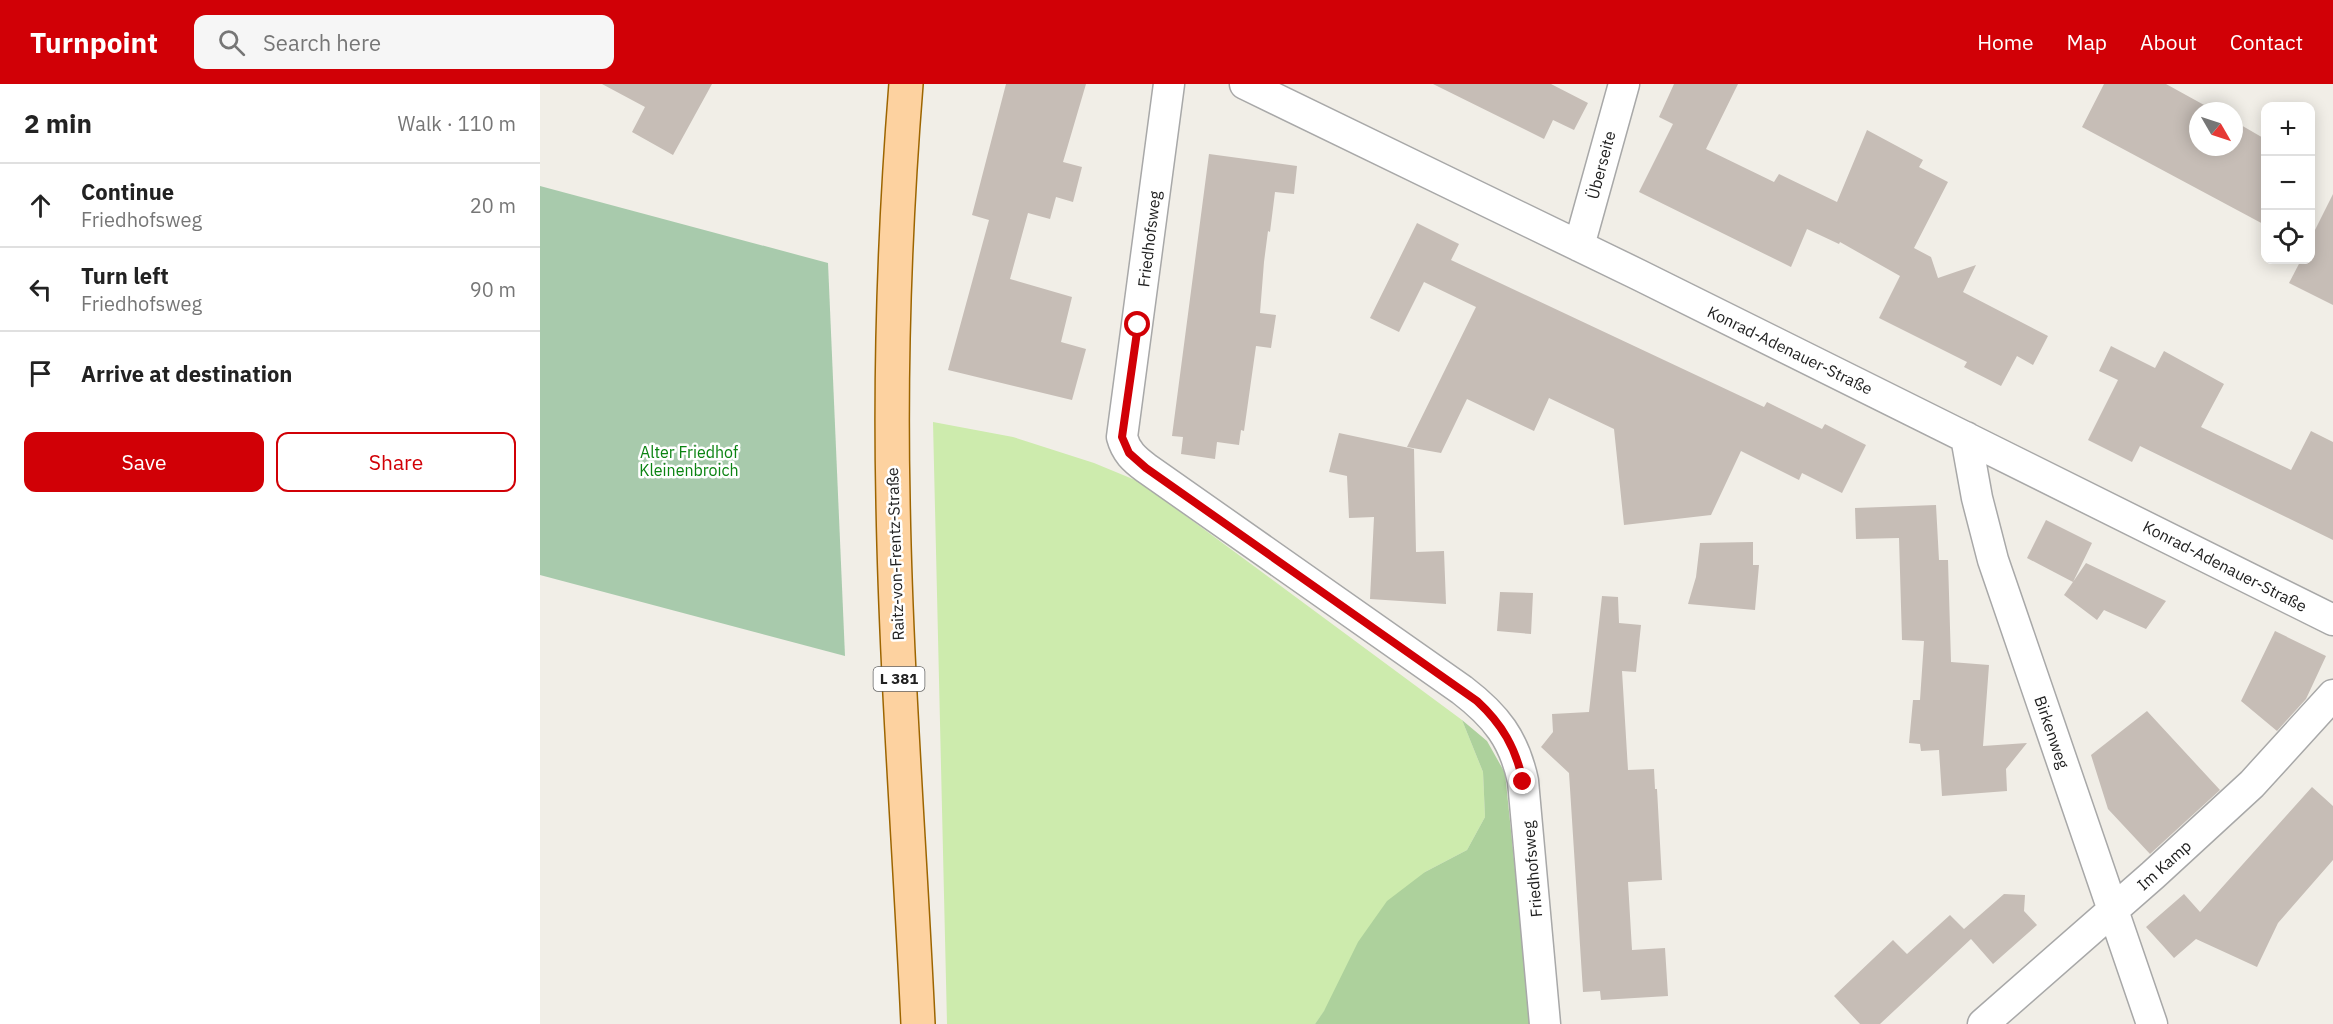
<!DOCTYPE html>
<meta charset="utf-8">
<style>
:root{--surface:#fff;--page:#f6f6f6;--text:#222;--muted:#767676;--line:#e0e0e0;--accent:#d10006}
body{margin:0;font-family:"IBM Plex Sans",sans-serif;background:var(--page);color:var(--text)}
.controls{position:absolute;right:18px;top:18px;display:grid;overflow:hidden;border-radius:12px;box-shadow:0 3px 15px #0003}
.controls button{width:54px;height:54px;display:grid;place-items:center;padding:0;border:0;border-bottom:2px solid var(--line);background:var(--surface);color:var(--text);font:30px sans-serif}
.compass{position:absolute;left:1649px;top:18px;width:54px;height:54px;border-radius:50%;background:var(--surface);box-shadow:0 3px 15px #0003;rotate:129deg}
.stop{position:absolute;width:18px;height:18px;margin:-14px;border:4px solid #d10006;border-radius:50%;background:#fff}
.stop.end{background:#d10006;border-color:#fff;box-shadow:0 2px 6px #0008}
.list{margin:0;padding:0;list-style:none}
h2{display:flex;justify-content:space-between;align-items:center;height:78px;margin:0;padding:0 24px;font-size:26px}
h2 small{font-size:20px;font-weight:400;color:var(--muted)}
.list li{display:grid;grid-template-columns:39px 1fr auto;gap:18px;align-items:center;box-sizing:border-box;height:84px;padding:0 24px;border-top:2px solid var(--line)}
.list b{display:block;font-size:22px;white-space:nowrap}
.list p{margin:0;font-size:20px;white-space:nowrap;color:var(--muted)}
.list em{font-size:20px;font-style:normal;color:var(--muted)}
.actions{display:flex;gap:12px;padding:18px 24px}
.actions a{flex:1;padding:14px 0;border:2px solid var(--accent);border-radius:12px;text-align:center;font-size:21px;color:var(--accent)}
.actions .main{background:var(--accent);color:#fff}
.icon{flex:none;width:33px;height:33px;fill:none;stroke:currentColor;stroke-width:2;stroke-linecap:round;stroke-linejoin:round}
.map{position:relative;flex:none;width:1793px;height:940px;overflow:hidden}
header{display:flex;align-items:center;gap:36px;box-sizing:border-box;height:84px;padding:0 30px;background:var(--accent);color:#fff}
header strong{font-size:28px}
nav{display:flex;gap:33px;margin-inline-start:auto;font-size:21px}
.search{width:420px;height:54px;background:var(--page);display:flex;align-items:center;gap:15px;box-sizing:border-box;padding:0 21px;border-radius:12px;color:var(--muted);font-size:22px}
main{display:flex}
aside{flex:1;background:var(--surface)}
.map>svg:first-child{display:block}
.grass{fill:#cdebad}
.forest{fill:#add19c}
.cemetery{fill:#a8caac}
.building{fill:#c6bdb6}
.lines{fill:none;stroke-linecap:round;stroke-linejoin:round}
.minor-casing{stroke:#a8a8a8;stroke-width:33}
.primary-casing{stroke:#9d6500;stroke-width:36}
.minor{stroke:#fff;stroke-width:30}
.primary{stroke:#fdd2a0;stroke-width:33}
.route{stroke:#d10006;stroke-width:8}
.labels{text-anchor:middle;stroke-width:5;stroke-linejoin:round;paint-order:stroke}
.shield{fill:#fff;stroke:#646464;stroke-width:1.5}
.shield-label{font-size:15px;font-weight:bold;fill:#212121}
.street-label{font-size:16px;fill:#212121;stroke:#fff}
.park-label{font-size:16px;fill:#0a8311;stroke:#fff}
</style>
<header>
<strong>Turnpoint</strong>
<div class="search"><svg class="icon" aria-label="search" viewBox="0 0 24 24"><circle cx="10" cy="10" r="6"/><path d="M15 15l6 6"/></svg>Search here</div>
<nav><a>Home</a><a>Map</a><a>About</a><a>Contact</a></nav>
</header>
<main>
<aside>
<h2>2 min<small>Walk · 110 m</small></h2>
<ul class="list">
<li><svg class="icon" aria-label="ahead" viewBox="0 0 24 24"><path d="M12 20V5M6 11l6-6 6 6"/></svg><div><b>Continue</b><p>Friedhofsweg</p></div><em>20 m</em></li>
<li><svg class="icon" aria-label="left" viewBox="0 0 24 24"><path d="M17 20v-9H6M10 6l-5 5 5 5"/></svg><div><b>Turn left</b><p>Friedhofsweg</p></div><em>90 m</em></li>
<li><svg class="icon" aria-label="arrive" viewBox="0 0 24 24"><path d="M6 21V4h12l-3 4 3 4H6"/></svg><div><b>Arrive at destination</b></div></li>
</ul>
<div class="actions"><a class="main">Save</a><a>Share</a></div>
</aside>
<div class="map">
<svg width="1793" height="940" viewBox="0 0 1793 940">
<rect width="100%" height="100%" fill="#f1eee7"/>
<path class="grass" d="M 393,338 L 473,353 L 554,379 L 600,398 L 922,636 L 943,688 L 945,733 L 927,766 L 885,788 L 775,940 L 407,940 Z"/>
<path class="forest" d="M 922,636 L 947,657 L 965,689 L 991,940 L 775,940 L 784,927 L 818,858 L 847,817 L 885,788 L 927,766 L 945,733 L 943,688 Z"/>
<path class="cemetery" d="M 0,102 L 288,179 L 305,572 L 0,491 Z"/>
<path class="building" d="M 62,0 L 172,0 L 133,71 L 92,48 L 105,23 Z
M 466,0 L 546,0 L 523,78 L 542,83 L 533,118 L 516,113 L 510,135 L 488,129 L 470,195 L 532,213 L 521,258 L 546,265 L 532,316 L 408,286 L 449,136 L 432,131 Z
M 893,0 L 1011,0 L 1048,19 L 1034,46 L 1013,36 L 1004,55 Z
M 1134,0 L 1198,0 L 1166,65 L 1234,98 L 1239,90 L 1297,118 L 1327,46 L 1383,76 L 1379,83 L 1408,98 L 1374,164 L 1391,173 L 1398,194 L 1436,181 L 1423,208 L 1508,252 L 1493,281 L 1477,272 L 1461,302 L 1424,283 L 1427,278 L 1339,234 L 1360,192 L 1300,158 L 1299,160 L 1267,145 L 1251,183 L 1099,108 L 1133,40 L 1119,33 Z
M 1564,0 L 1626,0 L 1675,27 L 1658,27 L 1658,63 L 1694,63 L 1694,37 L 1725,55 L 1725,141 L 1542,43 Z
M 669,70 L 757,82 L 754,110 L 735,108 L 730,148 L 728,147 L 724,178 L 720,229 L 736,231 L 731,264 L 716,262 L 704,347 L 701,346 L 699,361 L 677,358 L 675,375 L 641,370 L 643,353 L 632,352 Z
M 1793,110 L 1793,221 L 1749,199 L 1761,176 L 1770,176 L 1770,156 Z
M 877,139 L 919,160 L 911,176 L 1224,323 L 1227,318 L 1282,345 L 1285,340 L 1326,361 L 1302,409 L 1262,389 L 1259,396 L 1201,367 L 1171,431 L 1084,441 L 1074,345 L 1009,314 L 994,347 L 927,315 L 901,369 L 867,363 L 936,223 L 884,198 L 859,248 L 830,234 Z
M 1571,262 L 1615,284 L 1624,267 L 1684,300 L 1661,343 L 1751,386 L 1771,347 L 1793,358 L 1793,456 L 1600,362 L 1592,378 L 1548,356 L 1578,296 L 1559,287 Z
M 799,349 L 874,365 L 876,468 L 904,467 L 906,520 L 830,515 L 834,433 L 809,434 L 807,392 L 789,388 Z
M 1396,421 L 1399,476 L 1408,476 L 1411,578 L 1449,581 L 1443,662 L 1487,659 L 1466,685 L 1467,707 L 1402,712 L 1399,666 L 1381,667 L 1380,660 L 1369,659 L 1373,616 L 1380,616 L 1384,557 L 1362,556 L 1359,454 L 1316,455 L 1315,424 Z
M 1506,436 L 1552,459 L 1533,498 L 1487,474 Z
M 1213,458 L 1213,481 L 1219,481 L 1215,526 L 1148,520 L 1156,493 L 1160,459 Z
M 1546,479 L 1626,517 L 1606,545 L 1564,526 L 1557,536 L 1524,511 Z
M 960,508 L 993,509 L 991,550 L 957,547 Z
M 1062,512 L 1078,513 L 1079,539 L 1101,541 L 1096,588 L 1082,587 L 1088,686 L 1114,685 L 1115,705 L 1117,705 L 1122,796 L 1088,798 L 1092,866 L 1125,864 L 1128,912 L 1061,916 L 1060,907 L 1043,908 L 1029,689 L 1001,663 L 1013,648 L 1012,630 L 1049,628 Z
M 1735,547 L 1786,572 L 1766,615 L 1737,647 L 1701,617 Z
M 1607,627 L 1680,706 L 1610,770 L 1568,725 L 1551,671 Z
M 1772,703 L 1793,722 L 1793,776 L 1738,839 L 1717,883 L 1656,855 L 1634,874 L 1606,843 L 1644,810 L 1660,828 Z
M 1464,810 L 1485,811 L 1484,827 L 1497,841 L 1453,880 L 1431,855 L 1340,940 L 1320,940 L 1294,912 L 1353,856 L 1367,870 L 1410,831 L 1424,845 Z"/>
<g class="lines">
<defs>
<path id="minor" d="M 629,0 L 582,353 C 586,368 594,375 606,384 L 922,606 C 956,632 974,655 983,697 L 1005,940
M 705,0 L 1099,191 L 1793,536
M 1039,162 L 1084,0
M 1426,353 L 1437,414 L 1453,476 L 1612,940
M 1443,940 L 1613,791 L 1712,700 L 1793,611"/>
<path id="primary" d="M 366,0 C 355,138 350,277 353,416 C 356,591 370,765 378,940"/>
</defs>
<use href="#minor" class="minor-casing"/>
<use href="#primary" class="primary-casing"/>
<use href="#minor" class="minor"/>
<use href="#primary" class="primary"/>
</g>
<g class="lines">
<path class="route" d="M 598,241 L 582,353 L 589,369 L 606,384 L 937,617 C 962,640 976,664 983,698"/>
</g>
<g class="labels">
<rect class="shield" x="333.5" y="583" width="51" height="24" rx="4.5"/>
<g class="shield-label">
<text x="359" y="600">L 381</text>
</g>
<g class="street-label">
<text transform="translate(1061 81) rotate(-75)" y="6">Überseite</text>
<text transform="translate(609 155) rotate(-83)" y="6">Friedhofsweg</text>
<text transform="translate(1250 266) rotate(26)" y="6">Konrad-Adenauer-Straße</text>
<text transform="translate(355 470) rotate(-92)" y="6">Raitz-von-Frentz-Straße</text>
<text transform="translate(1685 482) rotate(27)" y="6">Konrad-Adenauer-Straße</text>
<text transform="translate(1512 648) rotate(71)" y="6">Birkenweg</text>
<text transform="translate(1624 781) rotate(-42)" y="6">Im Kamp</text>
<text transform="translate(992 785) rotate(-95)" y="6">Friedhofsweg</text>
</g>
<g class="park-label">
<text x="149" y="374">Alter Friedhof<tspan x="149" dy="18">Kleinenbroich</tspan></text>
</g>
</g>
</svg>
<div class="controls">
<button>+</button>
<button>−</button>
<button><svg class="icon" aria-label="locate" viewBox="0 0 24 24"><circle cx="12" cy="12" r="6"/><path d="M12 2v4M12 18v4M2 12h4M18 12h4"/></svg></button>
</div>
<svg class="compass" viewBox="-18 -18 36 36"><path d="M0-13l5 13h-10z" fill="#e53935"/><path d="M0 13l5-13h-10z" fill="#767676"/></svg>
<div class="stop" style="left:598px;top:241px"></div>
<div class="stop end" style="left:983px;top:698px"></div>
</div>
</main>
